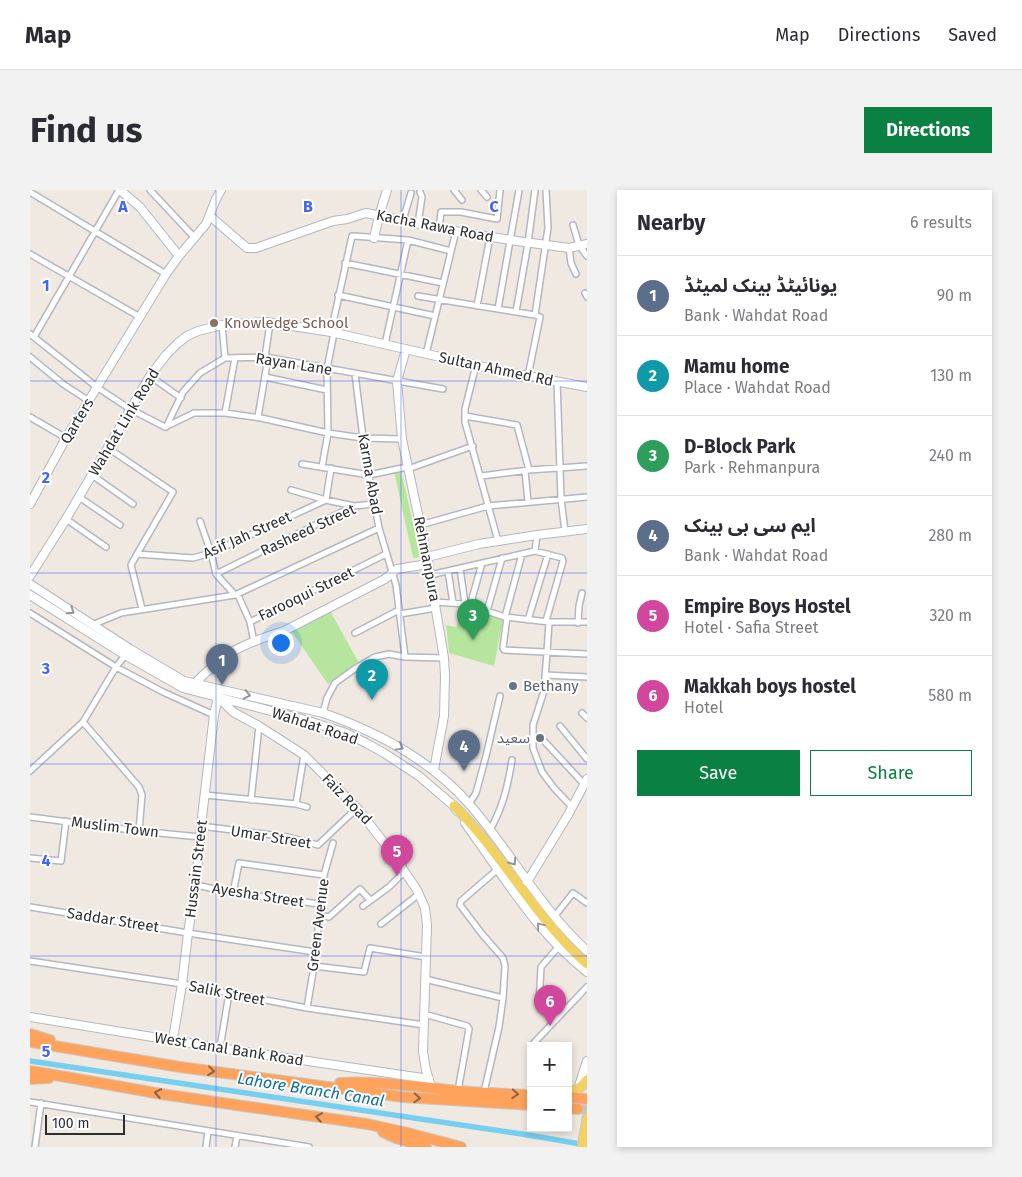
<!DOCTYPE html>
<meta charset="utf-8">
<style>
:root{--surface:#fff;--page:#f2f2f3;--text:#2b2b33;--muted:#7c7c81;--line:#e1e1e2;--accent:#0b8043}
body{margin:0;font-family:"Fira Sans","Noto Sans Arabic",sans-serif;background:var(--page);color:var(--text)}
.controls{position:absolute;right:15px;bottom:15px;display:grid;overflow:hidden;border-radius:0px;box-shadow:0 2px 8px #0003}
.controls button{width:45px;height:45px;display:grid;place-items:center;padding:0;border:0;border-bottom:1px solid var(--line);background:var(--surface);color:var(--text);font:25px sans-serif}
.scale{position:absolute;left:15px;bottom:12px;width:80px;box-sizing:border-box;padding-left:5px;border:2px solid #2e2e2e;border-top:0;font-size:14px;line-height:18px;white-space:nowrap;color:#2e2e2e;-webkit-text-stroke:4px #fff;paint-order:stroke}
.you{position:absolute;left:250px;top:452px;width:18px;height:18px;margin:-12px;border:4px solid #fff;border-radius:50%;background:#1a73e8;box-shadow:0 0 0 8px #1a73e833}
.badge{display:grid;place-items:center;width:32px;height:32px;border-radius:50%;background:var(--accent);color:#fff;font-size:16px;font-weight:700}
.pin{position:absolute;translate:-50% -41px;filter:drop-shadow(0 1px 2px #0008)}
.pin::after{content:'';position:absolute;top:26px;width:18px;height:15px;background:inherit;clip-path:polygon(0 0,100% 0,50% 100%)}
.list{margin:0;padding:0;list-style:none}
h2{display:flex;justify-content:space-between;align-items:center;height:65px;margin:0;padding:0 20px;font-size:21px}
h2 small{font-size:16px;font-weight:400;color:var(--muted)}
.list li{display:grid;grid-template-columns:32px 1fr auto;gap:15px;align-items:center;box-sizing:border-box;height:80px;padding:0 20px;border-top:1px solid var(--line)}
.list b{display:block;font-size:19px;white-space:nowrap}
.list p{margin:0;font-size:16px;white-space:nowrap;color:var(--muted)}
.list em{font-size:16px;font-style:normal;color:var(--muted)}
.actions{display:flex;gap:10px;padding:15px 20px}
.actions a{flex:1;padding:11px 0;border:1px solid var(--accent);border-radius:0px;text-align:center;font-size:18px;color:var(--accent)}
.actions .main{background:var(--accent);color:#fff}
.map{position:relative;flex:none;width:557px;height:957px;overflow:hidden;border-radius:0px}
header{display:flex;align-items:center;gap:30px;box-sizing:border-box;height:70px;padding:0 25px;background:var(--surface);border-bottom:1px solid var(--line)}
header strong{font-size:24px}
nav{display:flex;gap:28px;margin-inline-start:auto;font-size:18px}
.intro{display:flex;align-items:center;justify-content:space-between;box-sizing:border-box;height:120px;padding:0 30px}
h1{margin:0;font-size:35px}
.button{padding:12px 22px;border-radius:0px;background:var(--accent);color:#fff;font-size:18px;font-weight:700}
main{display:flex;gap:30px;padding:0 30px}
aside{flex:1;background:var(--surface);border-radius:0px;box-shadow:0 2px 8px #0003}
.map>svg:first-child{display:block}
.green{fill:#b6e59e}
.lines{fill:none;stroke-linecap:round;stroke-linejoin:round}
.canal{stroke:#75cff0;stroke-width:5.5}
.highway-tunnel{stroke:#c8c4bd;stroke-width:10;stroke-dasharray:10 5;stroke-linecap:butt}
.street-casing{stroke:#b4b7c1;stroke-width:8}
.secondary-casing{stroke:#b4b7c1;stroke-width:10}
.primary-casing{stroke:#c9c9c9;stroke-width:11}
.highway-casing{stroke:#c9c9c9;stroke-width:12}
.street{stroke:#fff;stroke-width:5}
.secondary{stroke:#fff;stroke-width:8}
.primary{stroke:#f2d163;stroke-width:9}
.highway{stroke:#ffa35c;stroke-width:10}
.oneway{stroke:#969696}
.oneway2{stroke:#8c6343}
.grid{fill:none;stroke:#4264fb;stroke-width:1;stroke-opacity:0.55}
.education-dot{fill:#8d6e63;stroke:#fff;stroke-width:2}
.worship-dot{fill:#6b7280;stroke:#fff;stroke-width:2}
.labels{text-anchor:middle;stroke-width:4;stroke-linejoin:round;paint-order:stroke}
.street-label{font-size:15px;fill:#2e2e2e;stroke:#fff}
.education-label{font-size:15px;fill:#785e54;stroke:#fff;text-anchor:start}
.worship-label{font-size:15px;fill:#5b616d;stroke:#fff;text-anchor:start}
.water-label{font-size:16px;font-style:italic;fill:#0d6fa3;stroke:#fff}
.grid-label{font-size:16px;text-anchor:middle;font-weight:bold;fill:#4264fb;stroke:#fff;stroke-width:4;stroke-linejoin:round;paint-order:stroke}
</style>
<header>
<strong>Map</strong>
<nav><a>Map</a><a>Directions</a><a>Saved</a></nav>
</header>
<div class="intro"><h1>Find us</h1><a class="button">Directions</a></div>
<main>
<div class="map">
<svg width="557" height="957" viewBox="0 0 557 957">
<rect width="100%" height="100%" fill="#efe9e1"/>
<path class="green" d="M 364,281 L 371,281 L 391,367 L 383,368 Z
M 299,419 L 329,473 L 298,494 L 262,442 Z
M 454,422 L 473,430 L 464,476 L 419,463 L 416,435 L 426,437 L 429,428 L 451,432 Z"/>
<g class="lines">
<path class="canal" d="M 0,871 L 492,944 L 557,955"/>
<path class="highway-tunnel" d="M 548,919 L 557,920"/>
<defs>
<path id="street" d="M 120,0 L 164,47
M 424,0 L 432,10
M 451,0 L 457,7
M 0,2 L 136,84
M 373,30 L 381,3
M 388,34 L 392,7 L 390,2
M 543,35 L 549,55 L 557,66
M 409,38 L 411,22 L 431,22 L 467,29 L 470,0
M 539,58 L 541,73 L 546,84
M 0,64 L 110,127
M 315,73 L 413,93
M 555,103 L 557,107
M 308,105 L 405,126
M 388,106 L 505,125
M 447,116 L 460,47
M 468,119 L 489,0
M 486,122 L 498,53 L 505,0
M 192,135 L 195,168
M 301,142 L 322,46 L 324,46 L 378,50 L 421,61
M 0,144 L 68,198 L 100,219 L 135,237 L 164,223 L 195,223 L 231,228 L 298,243 L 333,248 L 372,249
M 4,147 L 89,0
M 355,154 L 378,50
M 396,164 L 426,41
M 0,167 L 33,194 L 59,211
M 235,167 L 240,133
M 446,175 L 435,219 L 435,232 L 468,351
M 325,184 L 333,248 L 339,285 L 349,338 L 366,395 L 375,467
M 120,186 L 151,208
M 498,186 L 510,127 L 505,125 L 518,38 L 516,0
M 235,187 L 297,200
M 527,191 L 531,309 L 535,341
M 195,223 L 205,168
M 435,226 L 487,235 L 499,280
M 0,227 L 36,248
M 228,227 L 238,168
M 136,237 L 153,202 L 170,183 L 195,168 L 235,167 L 413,199
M 78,258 L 143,302 L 107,364 L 101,375 L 112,419
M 272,274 L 339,285 L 377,277
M 292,277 L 298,243 L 297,179 L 304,143
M 378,279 L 443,256
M 495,281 L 498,312
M 62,285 L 103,314
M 451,286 L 499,280 L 557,276
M 261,300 L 296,310 L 301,278
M 49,307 L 90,335
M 36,329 L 76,357
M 170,331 L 181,363 L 186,384 L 205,405 L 208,405 L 220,432 L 356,364
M 390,335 L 458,316 L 557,307
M 505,361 L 507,345
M 107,364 L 163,368 L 181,363 L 296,310 L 324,316
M 430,378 L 435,414
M 418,381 L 423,413
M 186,384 L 324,316 L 344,314
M 400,385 L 505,361 L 532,368 L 533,371 L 516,431
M 405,412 L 435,414 L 475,427 L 519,432 L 557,432
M 440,416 L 452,373
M 457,421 L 472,368
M 0,423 L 86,477 L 133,502 L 184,525
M 370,424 L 406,418
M 475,427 L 492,364
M 477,427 L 473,458 L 474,460 L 557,464
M 498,430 L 518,364
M 220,432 L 224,452
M 519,432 L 517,462 L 514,501 L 503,535 L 503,558 L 512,582 L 524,598 L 542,617
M 548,433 L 549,416 L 552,403
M 62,435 L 91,423 L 205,405 L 349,338
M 325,443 L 369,420
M 515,485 L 557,487
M 293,523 L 297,508 L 305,493 L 326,478 L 345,467 L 359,464 L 375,467 L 414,468
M 552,523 L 557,528
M 53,532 L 109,597 L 112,605 L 109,641
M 530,536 L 557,569
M 515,552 L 554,594
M 0,581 L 53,532 L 86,477 L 97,463
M 175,605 L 266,614 L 277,617
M 221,610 L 229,536
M 266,614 L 274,565
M 439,614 L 446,603 L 456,566 L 470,506
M 0,627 L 109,641 L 170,647
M 171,636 L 258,647 L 288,655 L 327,618
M 460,640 C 473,617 478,595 482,570
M 0,668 L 31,671 L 36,631
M 166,695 L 203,703 L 290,714
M 203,703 L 209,673 L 294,685
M 333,716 L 359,697 L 375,681
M 0,717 L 158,743 L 285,762
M 289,725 L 299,727 L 330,699 L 340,710
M 524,727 L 543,703 L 557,713
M 351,734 L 389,704
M 0,771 L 152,794 L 277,818 L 394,835
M 284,776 L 334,782 L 340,758 L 396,767
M 395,789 L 473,808
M 509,814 L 511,777 L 529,756
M 277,818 L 284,776 L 294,685 L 303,653
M 394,824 L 437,836 L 439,839 L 428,901
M 501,856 L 557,797
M 190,858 L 199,803
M 454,902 L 469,837 L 473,808 L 475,776 L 473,768 L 452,744 L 430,715 L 431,711 L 468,679
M 0,912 L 279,957
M 5,957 L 11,913
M 176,957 L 178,941
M 205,957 L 207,946"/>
<path id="secondary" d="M 90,0 L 110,17 L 149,66
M 180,26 L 217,58 L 226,58 L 303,31 L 317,29 L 336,23 L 430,42 L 487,51 L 539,58 L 557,54
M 344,48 L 349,26 L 357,0
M 376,159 L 367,191 L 372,249 L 397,367 L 414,468 L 415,486 L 414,526 L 404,580
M 0,314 L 36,248 L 136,84 L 149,66 L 176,34 L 186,9 L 191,0
M 397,367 L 449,354 L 507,345 L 557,339
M 0,386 L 36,329 L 120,186 L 136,165 L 148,153 L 157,146 L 168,141 L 192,135 L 236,132 L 301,142 L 467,180 L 557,197
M 0,394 L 100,459 L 154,491 L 293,523 C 348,542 401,570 440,615 C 481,662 510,718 557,761
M 0,405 L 95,465 L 153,498 L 272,529 L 316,543 L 336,553 L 354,563 L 389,586 L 424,616 L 427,621
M 165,493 C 176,482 188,471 202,462 C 215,454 238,446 254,441 L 355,389 L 367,379 L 398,374
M 190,509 L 203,522 L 229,536 L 274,565 L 327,618 L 362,663 L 387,700 L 395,718 L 397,735 L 393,862 L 396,880 L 401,897
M 435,633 C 460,667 483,704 510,736 C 524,753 541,769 557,782
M 497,692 L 538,625 L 557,589
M 0,827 L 190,858 L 399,889
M 143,849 L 152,794 L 158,743 L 166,695 L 171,636 L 184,525 L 189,503
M 548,899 L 557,871"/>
<path id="primary" d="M 424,616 C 473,664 505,728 557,774
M 538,904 L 552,896 L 557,890
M 552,957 L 557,928"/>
<path id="highway" d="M 0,844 L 20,850
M 0,852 L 150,877 L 373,907 L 501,915
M 0,881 L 42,888 L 131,904 L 337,934 L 378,943 L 431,957
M 0,889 L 19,888
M 310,893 C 349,891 389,897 428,901 C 452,903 477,904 501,905
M 538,907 L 557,909
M 538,918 L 548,919
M 353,942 L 366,948 L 396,957"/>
</defs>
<use href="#street" class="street-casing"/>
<use href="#secondary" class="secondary-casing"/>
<use href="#primary" class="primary-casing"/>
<use href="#highway" class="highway-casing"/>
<use href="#street" class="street"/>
<use href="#secondary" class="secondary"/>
<use href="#primary" class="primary"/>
<use href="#highway" class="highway"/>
</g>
<defs><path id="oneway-chevron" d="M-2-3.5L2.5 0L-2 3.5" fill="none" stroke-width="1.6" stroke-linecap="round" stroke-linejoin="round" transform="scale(1.25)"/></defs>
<g class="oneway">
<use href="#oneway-chevron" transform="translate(41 421) rotate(33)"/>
<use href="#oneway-chevron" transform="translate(217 505) rotate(13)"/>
<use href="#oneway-chevron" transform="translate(370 557) rotate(29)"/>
<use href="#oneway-chevron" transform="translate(483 672) rotate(55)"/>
<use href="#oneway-chevron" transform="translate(510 736) rotate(-130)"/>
</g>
<g class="oneway2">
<use href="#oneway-chevron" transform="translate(181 881) rotate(7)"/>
<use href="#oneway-chevron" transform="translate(128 903) rotate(-170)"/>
<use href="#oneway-chevron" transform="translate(485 904) rotate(4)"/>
<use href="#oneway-chevron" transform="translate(387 908) rotate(3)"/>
<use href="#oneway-chevron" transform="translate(289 927) rotate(-172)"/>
</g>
<path class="grid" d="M 186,0 L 186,957M 371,0 L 371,957M 0,191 L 557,191M 0,383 L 557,383M 0,574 L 557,574M 0,766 L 557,766"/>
<circle class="education-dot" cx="184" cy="133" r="5"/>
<g class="worship-dot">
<circle cx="483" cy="496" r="5"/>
<circle cx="510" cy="548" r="5"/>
</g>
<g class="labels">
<g class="street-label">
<text transform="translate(405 36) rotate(11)" y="5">Kacha Rawa Road</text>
<text transform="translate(264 174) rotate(9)" y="5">Rayan Lane</text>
<text transform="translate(466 179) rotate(12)" y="5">Sultan Ahmed Rd</text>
<text transform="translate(47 231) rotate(-59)" y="5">Qarters</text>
<text transform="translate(94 232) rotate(-59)" y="5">Wahdat Link Road</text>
<text transform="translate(340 284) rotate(80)" y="5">Karma Abad</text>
<text transform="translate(278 340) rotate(-25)" y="5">Rasheed Street</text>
<text transform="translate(217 345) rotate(-24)" y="5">Asif Jah Street</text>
<text transform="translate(397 369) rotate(79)" y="5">Rehmanpura</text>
<text transform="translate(276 404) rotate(-26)" y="5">Farooqui Street</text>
<text transform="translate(285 536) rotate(18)" y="5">Wahdat Road</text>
<text transform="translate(317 609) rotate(46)" y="5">Faiz Road</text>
<text transform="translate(85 637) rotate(7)" y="5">Muslim Town</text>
<text transform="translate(241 647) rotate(9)" y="5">Umar Street</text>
<text transform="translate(166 679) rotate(-83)" y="5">Hussain Street</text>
<text transform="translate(228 705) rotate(9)" y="5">Ayesha Street</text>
<text transform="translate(83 730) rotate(9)" y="5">Saddar Street</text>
<text transform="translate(288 735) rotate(-83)" y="5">Green Avenue</text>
<text transform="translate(197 803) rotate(11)" y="5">Salik Street</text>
<text transform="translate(199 859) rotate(9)" y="5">West Canal Bank Road</text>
</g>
<g class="education-label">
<text x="194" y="138">Knowledge School</text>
</g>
<g class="worship-label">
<text x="493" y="501">Bethany</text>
<text x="500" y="553" text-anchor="end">سعید</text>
</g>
<g class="water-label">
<text transform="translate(281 899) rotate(9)" y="6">Lahore Branch Canal</text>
</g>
</g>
<g class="grid-label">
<text x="93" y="22">A</text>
<text x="278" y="22">B</text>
<text x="464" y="22">C</text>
<text x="16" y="101">1</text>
<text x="16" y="293">2</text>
<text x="16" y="484">3</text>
<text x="16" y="676">4</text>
<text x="16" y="867">5</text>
</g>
</svg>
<div class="controls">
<button>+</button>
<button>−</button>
</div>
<div class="scale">100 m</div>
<div class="you"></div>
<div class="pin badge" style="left:192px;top:495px;background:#5c6f8a">1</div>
<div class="pin badge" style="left:342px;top:510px;background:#0f9aa8">2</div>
<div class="pin badge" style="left:443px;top:450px;background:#2e9e5b">3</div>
<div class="pin badge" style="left:434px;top:581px;background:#5c6f8a">4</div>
<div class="pin badge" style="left:367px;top:686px;background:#d1479c">5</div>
<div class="pin badge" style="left:520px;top:836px;background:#d1479c">6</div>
</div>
<aside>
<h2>Nearby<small>6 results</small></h2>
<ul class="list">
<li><span class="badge" style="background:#5c6f8a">1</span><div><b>یونائیٹڈ بینک لمیٹڈ</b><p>Bank · Wahdat Road</p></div><em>90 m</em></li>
<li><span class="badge" style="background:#0f9aa8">2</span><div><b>Mamu home</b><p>Place · Wahdat Road</p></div><em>130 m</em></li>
<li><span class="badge" style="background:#2e9e5b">3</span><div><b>D-Block Park</b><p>Park · Rehmanpura</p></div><em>240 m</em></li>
<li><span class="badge" style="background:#5c6f8a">4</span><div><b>ایم سی بی بینک</b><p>Bank · Wahdat Road</p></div><em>280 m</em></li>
<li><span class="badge" style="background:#d1479c">5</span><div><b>Empire Boys Hostel</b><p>Hotel · Safia Street</p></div><em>320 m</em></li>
<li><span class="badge" style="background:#d1479c">6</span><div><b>Makkah boys hostel</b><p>Hotel</p></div><em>580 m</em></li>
</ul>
<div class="actions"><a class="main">Save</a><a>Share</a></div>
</aside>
</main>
